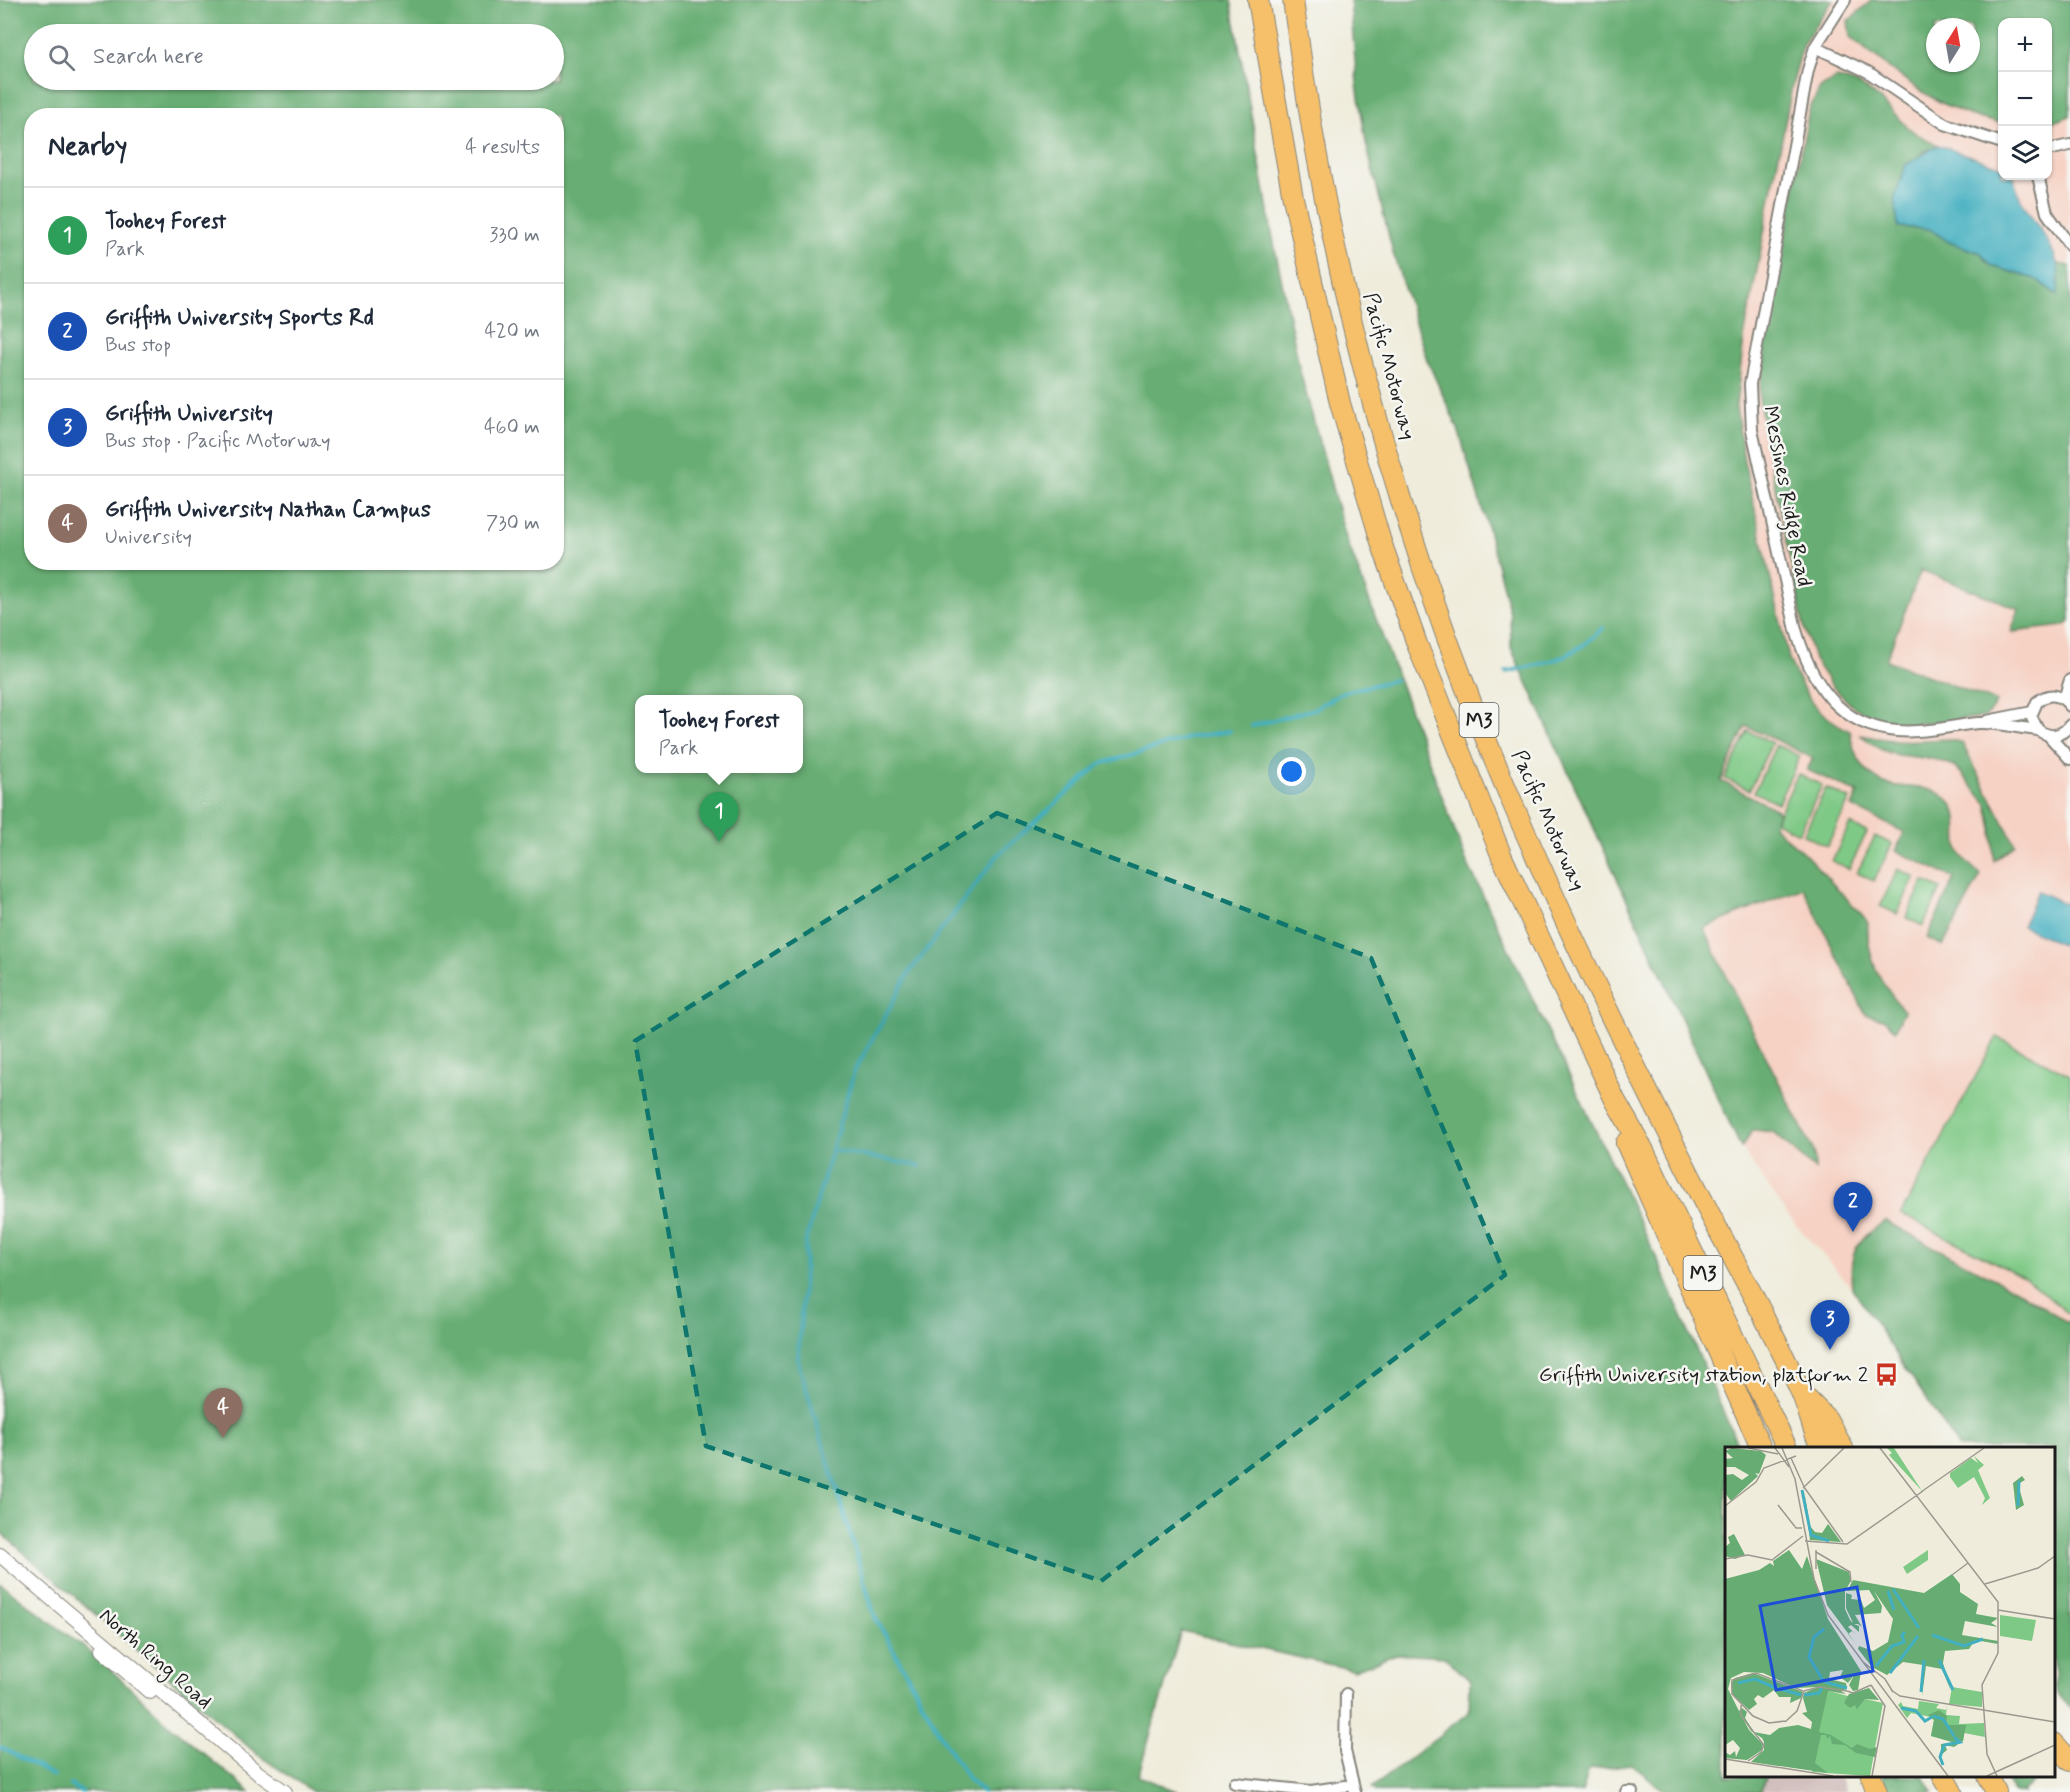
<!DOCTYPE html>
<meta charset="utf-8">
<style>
:root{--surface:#fff;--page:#f6f6f7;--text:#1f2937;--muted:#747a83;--line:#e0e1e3;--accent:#111827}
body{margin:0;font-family:Mynerve,sans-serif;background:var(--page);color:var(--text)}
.controls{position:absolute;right:18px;top:18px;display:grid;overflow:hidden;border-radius:12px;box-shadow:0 2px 4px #0004}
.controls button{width:54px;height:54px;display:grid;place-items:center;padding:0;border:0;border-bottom:2px solid var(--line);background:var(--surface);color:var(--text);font:30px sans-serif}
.compass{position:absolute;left:1926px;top:18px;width:54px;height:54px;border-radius:50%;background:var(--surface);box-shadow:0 2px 4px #0004;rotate:11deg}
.you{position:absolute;left:1292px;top:772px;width:21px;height:21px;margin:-15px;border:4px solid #fff;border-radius:50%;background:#1a73e8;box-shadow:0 0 0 9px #1a73e833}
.badge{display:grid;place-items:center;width:39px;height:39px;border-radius:50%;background:var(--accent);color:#fff;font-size:20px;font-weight:700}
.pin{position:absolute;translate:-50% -50px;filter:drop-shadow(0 2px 3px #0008)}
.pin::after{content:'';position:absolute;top:32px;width:21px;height:18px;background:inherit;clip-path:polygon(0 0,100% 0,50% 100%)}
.popup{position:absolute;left:635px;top:695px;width:168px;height:78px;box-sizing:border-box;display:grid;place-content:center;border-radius:12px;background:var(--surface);filter:drop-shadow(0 2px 4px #0005);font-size:20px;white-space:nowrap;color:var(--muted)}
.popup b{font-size:22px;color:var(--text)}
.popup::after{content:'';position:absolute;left:50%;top:100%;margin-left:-12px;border:12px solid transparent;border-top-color:var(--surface)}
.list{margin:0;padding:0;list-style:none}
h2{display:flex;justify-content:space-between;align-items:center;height:78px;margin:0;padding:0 24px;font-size:26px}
h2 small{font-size:20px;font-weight:400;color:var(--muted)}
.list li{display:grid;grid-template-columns:39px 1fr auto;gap:18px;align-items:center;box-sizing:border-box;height:96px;padding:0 24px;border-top:2px solid var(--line)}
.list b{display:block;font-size:22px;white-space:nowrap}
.list p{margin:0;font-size:20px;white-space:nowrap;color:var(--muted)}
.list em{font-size:20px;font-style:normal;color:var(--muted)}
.icon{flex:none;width:33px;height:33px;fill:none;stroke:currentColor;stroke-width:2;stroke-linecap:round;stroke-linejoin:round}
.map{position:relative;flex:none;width:2070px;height:1792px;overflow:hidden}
.search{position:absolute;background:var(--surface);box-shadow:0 2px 4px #0004;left:24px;top:24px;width:540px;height:66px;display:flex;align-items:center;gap:15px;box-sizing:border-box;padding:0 21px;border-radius:33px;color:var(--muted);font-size:22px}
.panel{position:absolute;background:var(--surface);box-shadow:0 2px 4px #0004;left:24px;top:108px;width:540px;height:462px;border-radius:24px}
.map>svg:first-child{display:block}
.built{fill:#f6d2c4;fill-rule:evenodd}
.industrial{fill:#d1bfbe}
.green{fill:#7fc986;stroke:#4e7251;stroke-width:1.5}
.forest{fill:#67ad73;stroke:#426448;stroke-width:1.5;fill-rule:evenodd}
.water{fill:#42afc0;stroke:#2f666e;stroke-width:1.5}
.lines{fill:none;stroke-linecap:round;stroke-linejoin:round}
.stream{stroke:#42afc0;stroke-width:4}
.minor-casing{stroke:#86847c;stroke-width:14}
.tertiary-casing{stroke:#86847c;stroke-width:16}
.motorway-casing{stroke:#86847c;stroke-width:22}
.minor{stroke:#fff;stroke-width:10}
.tertiary{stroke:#fff;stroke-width:14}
.motorway{stroke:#f6c06b;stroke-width:20}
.marked{fill:#0f766e;fill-opacity:0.2;stroke:#0f766e;stroke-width:4.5;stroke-dasharray:12 8;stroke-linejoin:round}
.labels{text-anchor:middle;stroke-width:5;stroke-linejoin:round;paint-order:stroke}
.shield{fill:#f6f6f2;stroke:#5d5d5c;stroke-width:1.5}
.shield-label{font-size:20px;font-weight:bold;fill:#1c1c1c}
.street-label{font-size:21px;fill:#1c1c1c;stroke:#f6f6f2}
.poi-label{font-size:21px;fill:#1c1c1c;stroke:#f6f6f2;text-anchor:end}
.inset-river{fill:none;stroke:#42afc0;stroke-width:3}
.inset-road{fill:none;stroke:#9b998f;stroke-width:1.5}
.view{fill:#1d4ed8;fill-opacity:0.15;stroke:#1d4ed8;stroke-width:3}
.inset-edge{fill:none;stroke:#1c1c1c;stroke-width:3}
</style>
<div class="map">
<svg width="2070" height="1792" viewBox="0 0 2070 1792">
<rect width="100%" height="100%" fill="#f6f6f2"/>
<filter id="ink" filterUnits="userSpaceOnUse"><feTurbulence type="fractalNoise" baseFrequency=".0167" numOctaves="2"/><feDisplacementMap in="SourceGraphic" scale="12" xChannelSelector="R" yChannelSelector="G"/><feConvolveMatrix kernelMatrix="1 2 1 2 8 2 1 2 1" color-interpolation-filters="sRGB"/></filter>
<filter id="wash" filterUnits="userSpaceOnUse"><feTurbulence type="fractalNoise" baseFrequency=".008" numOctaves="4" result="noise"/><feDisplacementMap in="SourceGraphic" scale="24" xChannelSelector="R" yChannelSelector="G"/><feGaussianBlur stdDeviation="1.35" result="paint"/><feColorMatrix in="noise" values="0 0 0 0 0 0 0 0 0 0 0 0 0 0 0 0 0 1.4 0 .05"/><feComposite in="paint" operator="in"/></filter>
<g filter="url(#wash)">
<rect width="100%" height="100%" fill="#efecdb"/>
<path class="built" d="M 1759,0 L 2070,0 L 2070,1447 L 1852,1288 L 1790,1218 L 1741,1148 L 1511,648 ZM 2002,22 L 2048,22 L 2048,176 L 2002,176 ZM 1935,27 L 1971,27 L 1971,63 L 1935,63 Z"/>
<path class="industrial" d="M 1765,1776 L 1840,1776 L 1845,1792 L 1760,1792 Z"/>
<path class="green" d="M 1748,731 L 1772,743 L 1749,790 L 1725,779 Z
M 1776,745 L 1800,756 L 1778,803 L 1754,792 Z
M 1798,774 L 1822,785 L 1799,833 L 1775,822 Z
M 1826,788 L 1850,799 L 1827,846 L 1803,835 Z
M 1850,824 L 1867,832 L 1849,869 L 1832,861 Z
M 1875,836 L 1892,844 L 1874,881 L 1857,873 Z
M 1898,869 L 1915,877 L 1897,914 L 1880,906 Z
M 1924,881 L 1941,889 L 1923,926 L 1906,918 Z
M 1997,1037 L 2070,1075 L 2070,1315 L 2025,1278 L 1901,1214 Z"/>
<path class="forest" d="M 0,0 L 1231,0 L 1272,233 L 1301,375 L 1346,538 L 1465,858 L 1654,1252 L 1739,1448 L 1726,1448 L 1726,1776 L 1765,1776 L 1761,1792 L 1666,1792 L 1631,1764 L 1589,1770 L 1582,1792 L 1377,1792 L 1372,1788 L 1469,1712 L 1470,1681 L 1445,1657 L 1397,1654 L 1354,1670 L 1181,1631 L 1138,1776 L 1179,1792 L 313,1792 L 258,1755 L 0,1532 ZM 34,34 L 554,34 L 554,80 L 34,80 ZM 32,116 L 556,116 L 556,562 L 32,562 ZM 640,700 L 798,700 L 798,768 L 640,768 Z
M 1350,0 L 1833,0 L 1803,44 L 1792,86 L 1744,338 L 1736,406 L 1744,461 L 1789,659 C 1805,696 1814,713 1850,731 C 1853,757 1869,784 1898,786 C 1915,788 1931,786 1946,798 C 1962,810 1956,829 1958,846 C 1960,858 1973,867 1981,875 L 1943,946 L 1927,938 L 1954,878 L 1896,851 L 1904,832 L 1852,807 L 1858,793 L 1807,770 L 1813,758 L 1746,726 L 1721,781 L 1779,811 L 1773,826 L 1804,853 L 1868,921 C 1866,960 1880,982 1904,1011 L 1895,1030 L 1883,1019 L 1866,1015 L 1803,888 L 1704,928 L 1741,1007 L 1814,1152 L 1815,1170 L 1773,1132 L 1753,1130 L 1741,1148 L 1511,648 L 1510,614 L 1486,522 L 1458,429 L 1427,360 L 1393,253 L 1366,143 L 1357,84 Z
M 1872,0 L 2070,0 L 2070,116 L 2048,124 L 2048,22 L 2002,22 L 2002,123 C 1942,115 1897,74 1850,37 L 1848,21 ZM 1935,27 L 1971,27 L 1971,63 L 1935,63 Z
M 1836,78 C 1870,82 1886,107 1909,128 C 1916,135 1929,140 1938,145 L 1921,153 L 1898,227 L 1930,229 L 1949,242 L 1981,253 L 1992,266 L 2035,279 L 2057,295 L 2058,264 L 2070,266 L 2070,622 L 2064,626 L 2011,632 L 2019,609 L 1921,570 L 1886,660 L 1997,702 L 1985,717 L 1911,724 L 1880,720 L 1853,707 L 1832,686 L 1814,660 L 1802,619 L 1766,443 L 1759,398 L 1765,340 L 1809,110 L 1820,88 Z
M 1860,735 L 1897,741 L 1951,739 L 1962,743 L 2015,844 L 1994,861 L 1992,829 L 1987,804 L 1955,766 L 1933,759 L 1897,755 L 1882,750 Z
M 1885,1221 L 2023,1294 L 2070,1324 L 2070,1709 L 2058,1695 L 2054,1684 L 2054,1448 L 1959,1448 L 1852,1288 C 1849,1250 1855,1243 1885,1221 Z
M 0,1583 L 97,1657 L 174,1729 L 250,1792 L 0,1792 Z
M 1882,1776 L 1924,1776 L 1933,1792 L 1885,1792 Z
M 2005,1776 L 2036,1776 L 2037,1779 L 2023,1791 L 2025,1792 L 2013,1792 Z"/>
<path class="water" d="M 1938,145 L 2002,167 L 2002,176 L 2014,176 C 2017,209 2048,230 2057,263 C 2060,272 2058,285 2058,295 L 2035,279 L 1992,266 L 1981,253 L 1949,242 L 1930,229 L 1898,227 L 1895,197 L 1906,165 Z
M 2038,891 L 2070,906 L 2070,938 L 2066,946 L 2022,926 Z"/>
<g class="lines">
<path class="stream" d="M 1506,672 C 1549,662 1571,660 1603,628
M 1252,726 L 1314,709 L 1343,692 L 1395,680
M 831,1150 L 920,1166
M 0,1747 L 54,1776
M 70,1785 L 82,1792
M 983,1792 L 969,1780 L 945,1743 L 875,1617 L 798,1361 L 806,1240 L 854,1072 L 909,973 L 998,855 L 1100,764 L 1192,737 L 1230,731"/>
</g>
</g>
<g filter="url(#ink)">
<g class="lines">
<defs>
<path id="minor" d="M 1845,0 L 1815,47 L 1808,70 L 1750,384 L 1752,430 L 1796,630 C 1814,692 1848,736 1918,731 C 1938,730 1958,725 1978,723 C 1997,722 2018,728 2038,730
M 1815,47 L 1868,72 L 1945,124 L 2002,143
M 2048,150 L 2070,145
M 2038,176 L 2047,213 L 2070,246
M 2064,699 L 2070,680
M 2070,706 C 2061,694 2049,692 2037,702 L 2031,716 L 2038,730 C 2050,738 2061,737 2070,725
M 1987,721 L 2032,712
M 2049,736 L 2070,759
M 1346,1694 L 1345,1751 L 1355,1792
M 1235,1783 L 1311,1791 L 1352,1785
M 1626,1792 L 1632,1792"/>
<path id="tertiary" d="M 0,1555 L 258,1773 L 285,1792
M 102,1650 L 150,1692"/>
<path id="motorway" d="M 1258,0 L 1293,198 L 1340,403 L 1381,542 L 1417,644 L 1502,857 L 1615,1100 L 1643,1149 L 1787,1448
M 1293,0 C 1327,272 1401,543 1509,795 C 1566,928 1631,1060 1697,1189 C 1731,1256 1769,1322 1800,1390 C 1809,1409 1812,1430 1821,1448
M 1626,1143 L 1761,1448
M 1803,1395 L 1827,1419 L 1843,1448
M 2054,1743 L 2070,1761
M 1871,1776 L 1877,1792
M 1943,1776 L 1952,1792
M 1988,1776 L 1996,1792"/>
</defs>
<use href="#minor" class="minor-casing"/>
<use href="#tertiary" class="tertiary-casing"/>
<use href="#motorway" class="motorway-casing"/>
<use href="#minor" class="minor"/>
<use href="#tertiary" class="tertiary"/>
<use href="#motorway" class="motorway"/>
</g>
</g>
<path class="marked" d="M 997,813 L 1371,958 L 1505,1275 L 1101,1581 L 706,1446 L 635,1041 Z"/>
<defs>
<symbol id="bus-bare" viewBox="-9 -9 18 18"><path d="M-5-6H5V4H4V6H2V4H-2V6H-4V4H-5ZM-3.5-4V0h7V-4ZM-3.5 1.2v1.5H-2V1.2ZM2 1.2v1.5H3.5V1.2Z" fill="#c8321e" stroke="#f6f6f2" stroke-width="2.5" paint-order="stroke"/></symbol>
</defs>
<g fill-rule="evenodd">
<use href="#bus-bare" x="1870" y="1358" width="33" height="33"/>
</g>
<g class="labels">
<g class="shield">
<rect x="1459.5" y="703" width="39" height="34" rx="4.5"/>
<rect x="1683.5" y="1256" width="39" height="34" rx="4.5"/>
</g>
<g class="shield-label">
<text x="1479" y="727">M3</text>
<text x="1703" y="1280">M3</text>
</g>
<g class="street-label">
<text transform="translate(1390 366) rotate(75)" y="7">Pacific Motorway</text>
<text transform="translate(1788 496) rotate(79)" y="7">Messines Ridge Road</text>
<text transform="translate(1549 820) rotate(66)" y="7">Pacific Motorway</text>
<text transform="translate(156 1658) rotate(41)" y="7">North Ring Road</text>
</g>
<g class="poi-label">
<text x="1868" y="1381">Griffith University station, platform 2</text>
</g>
</g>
<g transform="translate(1725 1447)">
<rect width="330" height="330" fill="#efecdb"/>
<path d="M 162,1 L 169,1 L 197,44 L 164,8 L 167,6 ZM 249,9 L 259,18 L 253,23 L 265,51 L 257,58 L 260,51 L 249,30 L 233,41 L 225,30 L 225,26 L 246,11 L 253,16 ZM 203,103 L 203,113 L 182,127 L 178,120 ZM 275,168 L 311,173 L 307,194 L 275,189 ZM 227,240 L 257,245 L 257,260 L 224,257 ZM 100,243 L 123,249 L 129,258 L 140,252 L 158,256 L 145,329 L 87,325 ZM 194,254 L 214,257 L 211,261 L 221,263 L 222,258 L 221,268 L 235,269 L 234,277 L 259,276 L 260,290 L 239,286 L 238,294 L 206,289 L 209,273 L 206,270 L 186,266 L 182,271 L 173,258 L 176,255 L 178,259 L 193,262 Z" fill="#7fc986"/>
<path d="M 7,1 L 36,4 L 41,8 L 34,27 L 30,26 L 33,29 L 6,54 L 0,46 L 0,28 L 8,27 L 17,33 L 24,28 L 10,20 L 0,20 L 0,12 L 8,11 L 0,4 ZM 297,29 L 300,33 L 293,37 L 299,58 L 291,63 L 288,36 ZM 79,43 L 85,79 L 90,85 L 97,86 L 103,77 L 116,95 L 85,93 ZM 9,87 L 20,108 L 10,112 L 0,109 L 0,100 L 5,96 L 3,90 ZM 64,103 L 77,122 L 82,109 L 103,172 L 136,224 L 133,243 L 128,244 L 124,238 L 129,228 L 123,236 L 115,230 L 118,223 L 105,225 L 104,232 L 121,236 L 122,242 L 116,244 L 121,247 L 103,244 L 94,285 L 106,288 L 127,301 L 132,297 L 145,302 L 152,300 L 150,310 L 131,306 L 120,298 L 107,297 L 105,289 L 102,292 L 101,288 L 96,288 L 90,316 L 103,326 L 26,315 L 39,303 L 39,295 L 37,291 L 26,284 L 14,264 L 24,283 L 38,297 L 37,303 L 22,313 L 0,311 L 0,305 L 5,308 L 10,304 L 11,310 L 15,301 L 8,293 L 0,298 L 0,132 L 34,123 L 45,116 L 49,119 L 48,114 ZM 19,225 L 38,226 L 71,241 L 93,240 L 79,246 L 78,251 L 82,265 L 77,266 L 87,275 L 86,282 L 73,278 L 54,281 L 45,288 L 29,285 L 20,271 L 22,265 L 17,261 L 14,264 L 3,242 L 6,231 ZM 91,112 L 124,125 L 126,134 L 120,144 L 120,162 L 125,173 L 128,176 L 121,161 L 121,146 L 127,148 L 126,152 L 136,153 L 139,161 L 150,153 L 144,143 L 122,144 L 128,133 L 199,146 L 227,127 L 235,137 L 235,145 L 253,157 L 251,167 L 273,171 L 266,176 L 273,180 L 240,174 L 237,188 L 273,194 L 273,197 L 250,193 L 244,202 L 220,204 L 218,216 L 226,244 L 217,222 L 201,219 L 197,249 L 198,218 L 178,215 L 162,228 L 147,220 L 133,202 L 134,199 L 148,204 L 163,195 L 168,172 L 149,144 L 157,159 L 156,166 L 130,168 L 137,180 L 133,177 L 129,177 L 134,179 L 134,185 L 126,178 L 123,180 L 133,189 L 127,184 L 123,187 L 131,197 L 102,158 ZM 28,226 L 78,245 L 76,251 L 65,256 L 66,250 L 54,250 L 49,243 L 38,251 L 33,248 L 29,252 L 32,257 L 24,263 L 7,247 L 6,236 L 10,231 ZM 144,241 L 154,253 L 140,252 L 132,262 L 130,258 L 125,261 L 119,256 L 124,247 ZM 214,263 L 222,269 L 221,278 L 241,278 L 238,294 L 229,300 L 220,298 L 222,303 L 216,308 L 216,297 L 230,296 L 206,289 L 209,273 L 203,268 Z" fill="#67ad73" fill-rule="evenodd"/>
<path class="inset-river" d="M 77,43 L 86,88 L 104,94M 293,59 L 294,34M 168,142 L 194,181M 163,144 L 169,163M 207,188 L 239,199 L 258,192M 214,213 L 228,243M 151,219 L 167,199 L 179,195 L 177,188 L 180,185M 165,226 L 193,189M 99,235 L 84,210 L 89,190 L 99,182M 100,235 L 122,241M 13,236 L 30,232 L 53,242M 55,242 L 76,248M 196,245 L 199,213M 79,248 L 94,246 L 97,241M 176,261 L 191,264 L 200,274 L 207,270M 208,269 L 218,272 L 229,289M 218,318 L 215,310 L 219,298 L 235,295 L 229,290"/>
<path class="inset-road" d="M 23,1 L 53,7M 50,1 L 64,20M 57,1 L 70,32 L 89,132 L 103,168 L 223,329M 155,1 L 273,155 L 273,206 L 257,238 L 262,307 L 272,329M 66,11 L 80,42M 79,40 L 118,95M 78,41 L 119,1M 196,45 L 259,1M 53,58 L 71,81 L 77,81M 0,59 L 31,35 L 39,21 L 71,9M 80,94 L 122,97 L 198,44M 91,105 L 125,125 L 126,135M 0,112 L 23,108 L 47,113 L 78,89M 91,122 L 91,103M 227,128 L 243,116M 260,137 L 313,121 L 330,109M 273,163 L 330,172M 138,215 L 160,232 L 168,245M 146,238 L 160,259 L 147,329M 166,243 L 175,249 L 330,275M 79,244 L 94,240 L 122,244M 122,244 L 128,246 L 146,238M 16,258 L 16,269 L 39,298 L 36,305 L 23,314M 60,274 L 44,276 L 28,269 L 7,247 L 7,233 L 31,226 L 78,244M 60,275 L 72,264 L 79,244M 0,312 L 108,329M 262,329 L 330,298"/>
<path class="view" d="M 132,140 L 148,224 L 51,243 L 35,159 Z"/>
<rect width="330" height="330" class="inset-edge"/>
</g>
</svg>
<div class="controls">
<button>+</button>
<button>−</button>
<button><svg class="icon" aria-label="layers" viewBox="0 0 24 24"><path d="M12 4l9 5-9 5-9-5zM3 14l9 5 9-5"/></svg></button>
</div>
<svg class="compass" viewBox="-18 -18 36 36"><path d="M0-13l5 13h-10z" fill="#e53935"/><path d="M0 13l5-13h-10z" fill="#747a83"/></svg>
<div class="you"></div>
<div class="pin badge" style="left:719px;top:842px;background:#2e9e5b">1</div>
<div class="popup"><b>Toohey Forest</b>Park</div>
<div class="pin badge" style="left:1853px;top:1232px;background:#1a4fb4">2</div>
<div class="pin badge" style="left:1830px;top:1350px;background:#1a4fb4">3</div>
<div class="pin badge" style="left:223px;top:1438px;background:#8d6e63">4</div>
<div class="search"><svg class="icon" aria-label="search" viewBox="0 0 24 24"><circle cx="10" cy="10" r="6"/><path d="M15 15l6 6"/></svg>Search here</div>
<section class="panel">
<h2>Nearby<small>4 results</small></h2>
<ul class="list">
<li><span class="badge" style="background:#2e9e5b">1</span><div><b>Toohey Forest</b><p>Park</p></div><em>330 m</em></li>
<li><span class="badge" style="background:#1a4fb4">2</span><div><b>Griffith University Sports Rd</b><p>Bus stop</p></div><em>420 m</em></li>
<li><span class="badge" style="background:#1a4fb4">3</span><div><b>Griffith University</b><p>Bus stop · Pacific Motorway</p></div><em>460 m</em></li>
<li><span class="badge" style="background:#8d6e63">4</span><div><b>Griffith University Nathan Campus</b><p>University</p></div><em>730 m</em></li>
</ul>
</section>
</div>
